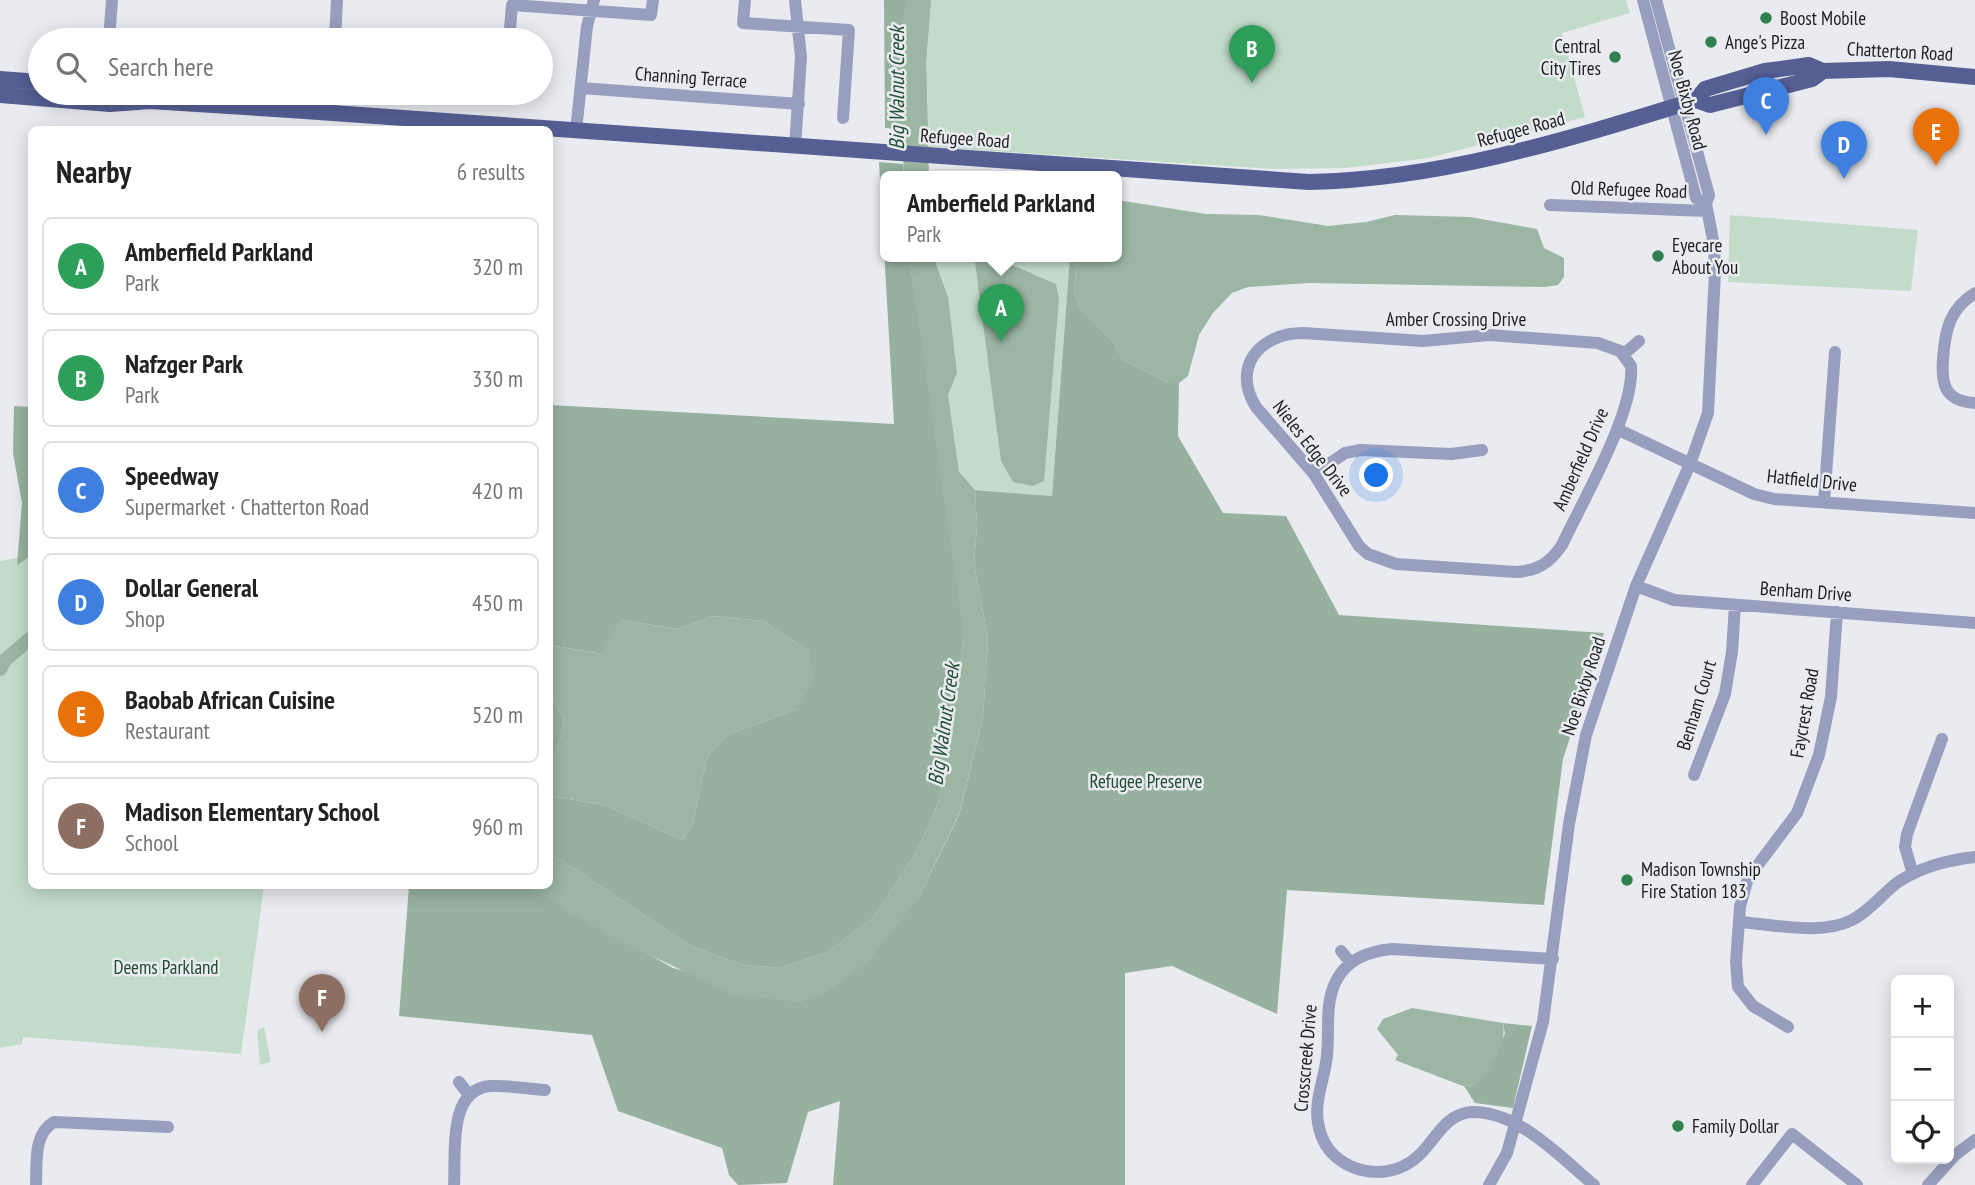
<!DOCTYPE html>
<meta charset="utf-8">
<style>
:root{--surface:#fff;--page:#f2f2f2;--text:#222;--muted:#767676;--line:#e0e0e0;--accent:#308050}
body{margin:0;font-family:"PT Sans Narrow",sans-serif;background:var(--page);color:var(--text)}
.controls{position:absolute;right:21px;bottom:21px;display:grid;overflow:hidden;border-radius:10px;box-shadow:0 4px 18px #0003}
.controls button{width:63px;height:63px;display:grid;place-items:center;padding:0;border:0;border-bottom:2px solid var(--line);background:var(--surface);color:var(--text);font:35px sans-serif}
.you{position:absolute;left:1377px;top:476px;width:24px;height:24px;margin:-18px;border:5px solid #fff;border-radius:50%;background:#1a73e8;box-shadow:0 0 0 10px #1a73e833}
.badge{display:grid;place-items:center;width:46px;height:46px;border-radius:50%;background:var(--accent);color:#fff;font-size:23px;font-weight:700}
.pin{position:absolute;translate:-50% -58px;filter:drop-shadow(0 2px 4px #0008)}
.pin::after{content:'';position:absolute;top:37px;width:24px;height:21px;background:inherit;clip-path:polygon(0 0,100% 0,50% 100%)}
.popup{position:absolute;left:880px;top:171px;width:242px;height:91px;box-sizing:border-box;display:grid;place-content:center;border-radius:10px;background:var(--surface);filter:drop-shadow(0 2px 5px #0005);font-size:23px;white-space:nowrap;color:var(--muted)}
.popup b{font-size:26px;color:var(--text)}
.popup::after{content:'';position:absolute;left:50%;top:100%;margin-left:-14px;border:14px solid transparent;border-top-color:var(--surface)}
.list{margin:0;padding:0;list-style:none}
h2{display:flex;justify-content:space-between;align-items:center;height:91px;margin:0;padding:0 28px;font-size:30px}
h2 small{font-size:23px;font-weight:400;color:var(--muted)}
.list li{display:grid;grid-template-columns:46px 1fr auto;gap:21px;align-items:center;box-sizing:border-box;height:98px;margin:0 14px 14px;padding:0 14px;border:2px solid var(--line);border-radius:10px}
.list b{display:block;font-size:26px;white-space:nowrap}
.list p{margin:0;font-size:23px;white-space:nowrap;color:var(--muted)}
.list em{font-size:23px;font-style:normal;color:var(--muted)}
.icon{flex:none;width:38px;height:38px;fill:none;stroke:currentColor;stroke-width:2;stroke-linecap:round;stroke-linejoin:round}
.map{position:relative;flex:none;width:1975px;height:1185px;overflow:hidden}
.search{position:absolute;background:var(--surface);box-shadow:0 4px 18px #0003;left:28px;top:28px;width:525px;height:77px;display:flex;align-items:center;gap:18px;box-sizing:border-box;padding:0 24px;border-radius:38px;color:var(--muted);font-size:26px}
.panel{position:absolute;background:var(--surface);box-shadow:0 4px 18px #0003;left:28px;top:126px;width:525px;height:763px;border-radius:10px}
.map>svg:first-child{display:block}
.green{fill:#c3dcca}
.forest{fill:#96b19e}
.water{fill:#9bb6a2}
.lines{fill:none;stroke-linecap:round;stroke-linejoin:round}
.river{stroke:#9bb6a2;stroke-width:14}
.minor{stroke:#989fbe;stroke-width:12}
.major{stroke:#555f94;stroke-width:16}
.poi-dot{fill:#308050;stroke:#eaebf0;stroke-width:2.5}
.labels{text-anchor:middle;stroke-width:5;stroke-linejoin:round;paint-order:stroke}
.poi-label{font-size:19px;fill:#1d1e1f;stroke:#eaebf0;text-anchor:start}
.street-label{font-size:19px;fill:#1d1e1f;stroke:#eaebf0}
.park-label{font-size:19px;fill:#1f4d30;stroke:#eaebf0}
.water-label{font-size:21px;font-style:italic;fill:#225034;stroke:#eaebf0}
</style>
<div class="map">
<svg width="1975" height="1185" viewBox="0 0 1975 1185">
<rect width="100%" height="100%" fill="#eaebf0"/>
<path class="green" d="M 931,0 L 1626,0 L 1630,13 L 1562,33 L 1585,117 L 1429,158 L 1345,168 L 1273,169 L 929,147 L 926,61 Z
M 1730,215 L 1918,230 L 1911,291 L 1728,282 Z
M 929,256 L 1070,256 L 1052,496 L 958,488 Z
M 31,556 L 32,886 L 264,886 L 241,1054 L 23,1037 L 22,1044 L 0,1048 L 0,561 L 18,558 L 17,564 Z
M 264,1027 L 271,1062 L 260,1065 L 257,1030 Z"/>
<path class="forest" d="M 884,0 L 931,0 L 926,61 L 928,132 L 885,128 Z
M 879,162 L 903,164 L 904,176 L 886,176 L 886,256 L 909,256 L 960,593 L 964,638 L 953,704 L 951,747 L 938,803 L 917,851 L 872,919 L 828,952 L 780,968 L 743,965 L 691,946 L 550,853 L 550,796 L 605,805 L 682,840 L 693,823 L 707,757 L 727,735 L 797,709 L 810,652 L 763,621 L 713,616 L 678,629 L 621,620 L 602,654 L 550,645 L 550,405 L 894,424 Z
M 1070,256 L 1077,256 L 1074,292 L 1080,308 L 1114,343 L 1123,360 L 1168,383 L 1179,383 L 1178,436 L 1223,513 L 1286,516 L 1339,615 L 1604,633 L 1563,759 L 1544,905 L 1287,890 L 1277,1014 L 1172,966 L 1125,973 L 1125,1185 L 833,1185 L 840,1101 L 808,1112 L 787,1183 L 738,1185 L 729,1175 L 722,1148 L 618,1111 L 592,1035 L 399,1016 L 409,886 L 527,886 L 673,968 L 801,1002 L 919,897 L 959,815 L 983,718 L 988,639 L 974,563 L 977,527 L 975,490 L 1052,496 Z
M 14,406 L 32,407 L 31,556 L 17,565 L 22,503 L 13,453 Z
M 550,694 L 564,720 L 557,753 L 550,756 Z
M 1503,1023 L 1532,1026 L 1513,1108 L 1475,1103 L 1464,1086 L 1476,1085 L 1505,1034 Z"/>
<path class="water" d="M 906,0 L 931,0 L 926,61 L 929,176 L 904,176 L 898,65 Z
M 1117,200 L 1206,214 L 1259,215 L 1328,226 L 1366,222 L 1395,215 L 1470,217 L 1537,229 L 1544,248 L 1564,258 L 1564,277 L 1558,285 L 1545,287 L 1309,283 L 1248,287 L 1232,293 L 1213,313 L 1199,335 L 1188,376 L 1179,383 L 1168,383 L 1123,360 L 1114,343 L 1080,308 L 1074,292 L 1077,256 L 1116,256 Z
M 909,256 L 933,256 L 948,297 L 957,373 L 948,395 L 959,472 L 975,490 L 977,527 L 974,563 L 988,639 L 983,718 L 959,814 L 919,897 L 868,962 L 828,991 L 801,1002 L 734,995 L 612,937 L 527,886 L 550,886 L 550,853 L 691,946 L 743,965 L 780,968 L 828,952 L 872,919 L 917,851 L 938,803 L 951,747 L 953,704 L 964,638 Z
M 991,256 L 1056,284 L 1059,299 L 1044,481 L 1033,486 L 1013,482 L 1001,461 L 975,262 Z
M 713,616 L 763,621 L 810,652 L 814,680 L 797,709 L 727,735 L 707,757 L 693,823 L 682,840 L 605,805 L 550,796 L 550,756 L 557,753 L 564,720 L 550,694 L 550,645 L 601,654 L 621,620 L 678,629 Z
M 1412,1008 L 1503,1023 C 1507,1046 1490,1067 1476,1085 L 1463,1086 L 1395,1060 L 1398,1055 L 1377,1029 L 1383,1019 Z"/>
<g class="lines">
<path class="river" d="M 0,669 L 5,660 L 32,637"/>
<path class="minor" d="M 745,0 L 743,23 L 849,30 L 843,118
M 795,0 L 801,57 L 795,147
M 1643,0 L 1696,198 L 1706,204
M 109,40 L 112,0
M 335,40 L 337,0
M 509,40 L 512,5 L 651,15 L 653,0
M 581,88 L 799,104
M 329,113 L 331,93
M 576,131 L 587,26 L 594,0
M 1550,205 L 1707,211
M 1975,293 C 1949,309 1945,331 1943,359 C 1941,385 1945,401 1975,403
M 1303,333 L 1423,341 L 1489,335 L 1598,343 L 1620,351 L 1631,366 C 1635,412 1582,502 1562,545 C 1550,563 1537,571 1516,572 L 1396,564 L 1368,554 L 1359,546 L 1314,474 L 1256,407 C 1231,367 1260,333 1303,333 Z
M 1624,354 L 1639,341
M 1617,429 L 1754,494 L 1774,499 L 1975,513
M 1314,474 L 1345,453 L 1361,450 L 1451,454 L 1482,450
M 1824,502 L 1835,352
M 1636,586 L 1674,600 L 1975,623
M 1694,775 L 1725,694 L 1732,652 L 1735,605
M 1913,874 L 1905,847 L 1907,834 L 1942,739
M 1739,922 C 1773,924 1821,936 1852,920 C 1870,911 1882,894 1898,882 C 1921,867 1948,860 1975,857
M 1341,951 L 1351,963
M 1553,959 L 1392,949 C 1373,951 1353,956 1341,973 C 1323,997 1330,1027 1327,1055 C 1325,1078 1314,1100 1318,1123 C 1320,1135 1326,1148 1335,1156 C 1358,1176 1393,1178 1417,1157 C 1436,1141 1444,1113 1473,1112 C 1520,1112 1561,1158 1594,1185
M 1788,1027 L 1753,1006 L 1738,987 L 1736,962 L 1740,907 L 1748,878 L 1797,813 L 1819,755 L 1831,697 L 1837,612
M 459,1082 L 469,1095
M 36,1185 C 37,1163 33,1134 54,1122 L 168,1127
M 454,1185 C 456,1154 447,1090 490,1086 C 508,1085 527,1089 545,1090
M 1489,1185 L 1507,1153 L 1543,1022 L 1569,824 L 1586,735 L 1636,586 L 1690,464 L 1708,413 L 1715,272 L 1714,245 L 1706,204 L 1709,195 L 1656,0
M 1752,1185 L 1792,1134 L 1857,1185
M 1928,1185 L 1955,1155 L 1975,1140"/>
<path class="major" d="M 0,79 L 40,82
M 0,95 L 110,104 L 150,101 L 290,110 L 1309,182 C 1443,179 1569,139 1696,100 L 1705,89 L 1765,71 L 1809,65 L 1823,71 L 1889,69 L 1975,77
M 1696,100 L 1710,105 L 1812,79 L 1823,71"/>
</g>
<g class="poi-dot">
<circle cx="1766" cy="18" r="7"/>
<circle cx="1711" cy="42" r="7"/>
<circle cx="1615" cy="57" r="7"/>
<circle cx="1658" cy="256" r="7"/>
<circle cx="1627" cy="880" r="7"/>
<circle cx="1678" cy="1126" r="7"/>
</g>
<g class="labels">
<g class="poi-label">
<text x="1780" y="25">Boost Mobile</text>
<text x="1725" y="49">Ange's Pizza</text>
<text x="1601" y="53" text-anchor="end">Central<tspan x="1601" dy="22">City Tires</tspan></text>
<text x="1672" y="252">Eyecare<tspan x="1672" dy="22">About You</tspan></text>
<text x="1641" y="876">Madison Township<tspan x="1641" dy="22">Fire Station 183</tspan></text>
<text x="1692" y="1133">Family Dollar</text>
</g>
<g class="street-label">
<text transform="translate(1900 51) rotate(3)" y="7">Chatterton Road</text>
<text transform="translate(691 77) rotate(4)" y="7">Channing Terrace</text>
<text transform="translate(1688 100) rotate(75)" y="7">Noe Bixby Road</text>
<text transform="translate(1521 129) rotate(-15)" y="7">Refugee Road</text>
<text transform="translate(965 138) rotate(4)" y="7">Refugee Road</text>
<text transform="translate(1629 189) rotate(2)" y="7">Old Refugee Road</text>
<text x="1456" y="326">Amber Crossing Drive</text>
<text transform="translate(1313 448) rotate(52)" y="7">Nieles Edge Drive</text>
<text transform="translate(1580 459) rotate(-66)" y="7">Amberfield Drive</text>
<text transform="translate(1812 480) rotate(6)" y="7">Hatfield Drive</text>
<text transform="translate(1806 591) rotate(4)" y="7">Benham Drive</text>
<text transform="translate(1583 686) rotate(-72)" y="7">Noe Bixby Road</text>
<text transform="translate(1696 705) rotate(-73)" y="7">Benham Court</text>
<text transform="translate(1804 713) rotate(-80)" y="7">Faycrest Road</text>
<text transform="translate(1305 1058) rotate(-85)" y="7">Crosscreek Drive</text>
</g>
<g class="park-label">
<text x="1146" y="788">Refugee Preserve</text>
<text x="166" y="974">Deems Parkland</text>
</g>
<g class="water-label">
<text transform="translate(897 88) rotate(-90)" y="7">Big Walnut Creek</text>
<text transform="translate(944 724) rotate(-82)" y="7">Big Walnut Creek</text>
</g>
</g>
</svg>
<div class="controls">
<button>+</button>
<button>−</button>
<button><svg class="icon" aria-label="locate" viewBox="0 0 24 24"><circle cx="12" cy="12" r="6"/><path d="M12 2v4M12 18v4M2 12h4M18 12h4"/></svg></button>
</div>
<div class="you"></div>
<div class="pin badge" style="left:1001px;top:342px;background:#2e9e5b">A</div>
<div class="popup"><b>Amberfield Parkland</b>Park</div>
<div class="pin badge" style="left:1252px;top:83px;background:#2e9e5b">B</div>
<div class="pin badge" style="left:1766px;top:135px;background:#3f7fe0">C</div>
<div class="pin badge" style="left:1844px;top:179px;background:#3f7fe0">D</div>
<div class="pin badge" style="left:1936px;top:166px;background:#e8710a">E</div>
<div class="pin badge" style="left:322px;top:1032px;background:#8d6e63">F</div>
<div class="search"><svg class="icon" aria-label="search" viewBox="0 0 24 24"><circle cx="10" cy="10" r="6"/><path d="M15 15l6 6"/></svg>Search here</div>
<section class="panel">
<h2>Nearby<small>6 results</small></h2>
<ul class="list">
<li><span class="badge" style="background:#2e9e5b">A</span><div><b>Amberfield Parkland</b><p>Park</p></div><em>320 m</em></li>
<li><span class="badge" style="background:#2e9e5b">B</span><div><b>Nafzger Park</b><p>Park</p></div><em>330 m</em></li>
<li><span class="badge" style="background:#3f7fe0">C</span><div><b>Speedway</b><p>Supermarket · Chatterton Road</p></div><em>420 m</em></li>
<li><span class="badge" style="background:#3f7fe0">D</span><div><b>Dollar General</b><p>Shop</p></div><em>450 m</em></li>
<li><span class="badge" style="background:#e8710a">E</span><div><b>Baobab African Cuisine</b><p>Restaurant</p></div><em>520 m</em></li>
<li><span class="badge" style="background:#8d6e63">F</span><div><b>Madison Elementary School</b><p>School</p></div><em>960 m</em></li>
</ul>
</section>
</div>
